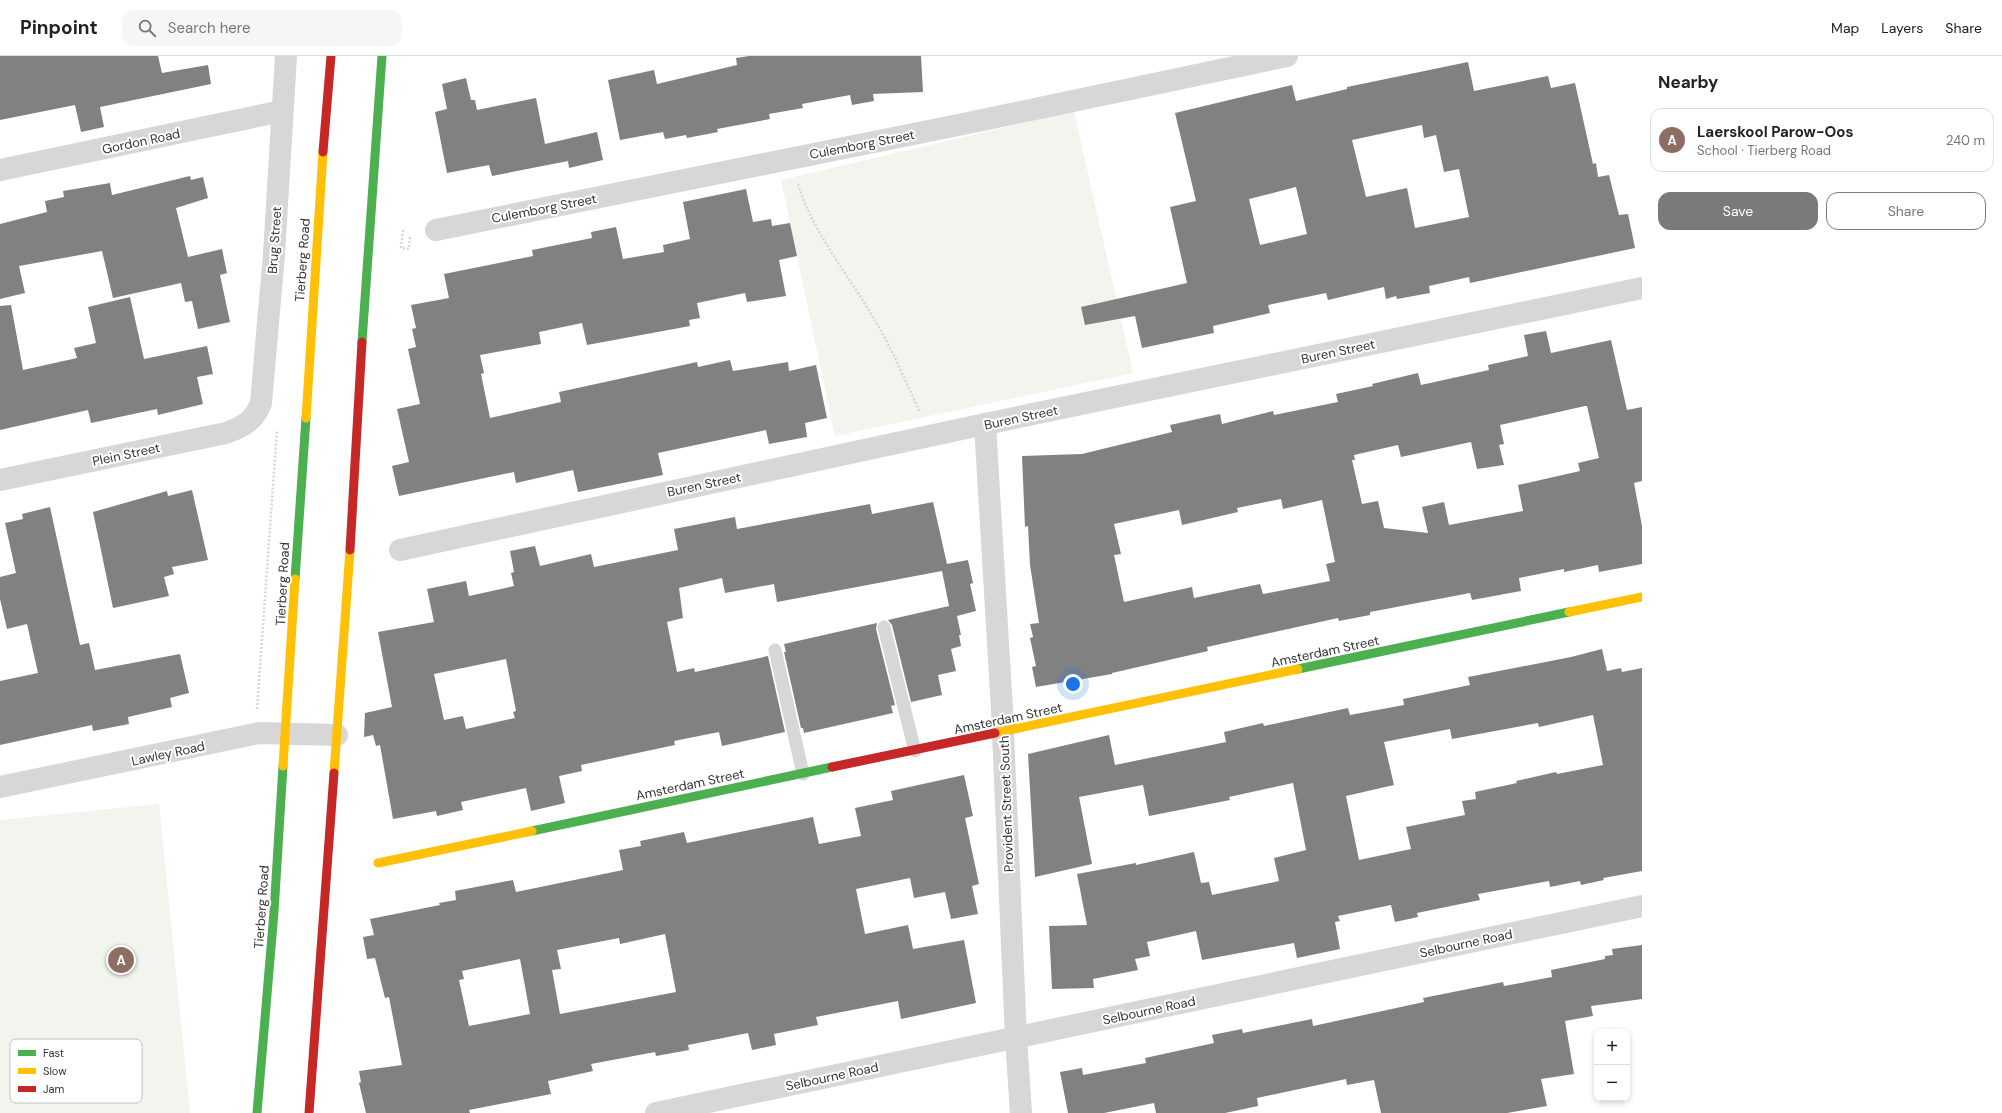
<!DOCTYPE html>
<meta charset="utf-8">
<style>
:root{--surface:#fff;--page:#f6f6f6;--text:#222;--muted:#767676;--line:#e0e0e0;--accent:#7a7a7a}
body{margin:0;font-family:"DM Sans",sans-serif;background:var(--page);color:var(--text)}
.controls{position:absolute;right:12px;bottom:12px;display:grid;overflow:hidden;border-radius:8px;box-shadow:0 2px 6px #0003}
.controls button{width:36px;height:36px;display:grid;place-items:center;padding:0;border:0;border-bottom:1px solid var(--line);background:var(--surface);color:var(--text);font:20px sans-serif}
.you{position:absolute;left:1073px;top:628px;width:14px;height:14px;margin:-10px;border:3px solid #fff;border-radius:50%;background:#1a73e8;box-shadow:0 0 0 6px #1a73e833}
.badge{display:grid;place-items:center;width:26px;height:26px;border-radius:50%;background:var(--accent);color:#fff;font-size:13px;font-weight:700}
.pin{position:absolute;translate:-50% -50%;border:2px solid #fff;box-shadow:0 1px 4px #0006}
.list{margin:0;padding:0;list-style:none}
h2{display:flex;justify-content:space-between;align-items:center;height:52px;margin:0;padding:0 16px;font-size:17px}
h2 small{font-size:13px;font-weight:400;color:var(--muted)}
.list li{display:grid;grid-template-columns:26px 1fr auto;gap:12px;align-items:center;box-sizing:border-box;height:64px;margin:0 8px 8px;padding:0 8px;border:1px solid var(--line);border-radius:12px}
.list b{display:block;font-size:15px;white-space:nowrap}
.list p{margin:0;font-size:13px;white-space:nowrap;color:var(--muted)}
.list em{font-size:13px;font-style:normal;color:var(--muted)}
.actions{display:flex;gap:8px;padding:12px 16px}
.actions a{flex:1;padding:9px 0;border:1px solid var(--accent);border-radius:12px;text-align:center;font-size:14px;color:var(--accent)}
.actions .main{background:var(--accent);color:#fff}
.icon{flex:none;width:22px;height:22px;fill:none;stroke:currentColor;stroke-width:2;stroke-linecap:round;stroke-linejoin:round}
.map{position:relative;flex:none;width:1642px;height:1057px;overflow:hidden}
header{display:flex;align-items:center;gap:24px;box-sizing:border-box;height:56px;padding:0 20px;background:var(--surface);border-bottom:1px solid var(--line)}
header strong{font-size:19px}
nav{display:flex;gap:22px;margin-inline-start:auto;font-size:14px}
.search{width:280px;height:36px;background:var(--page);display:flex;align-items:center;gap:10px;box-sizing:border-box;padding:0 14px;border-radius:12px;color:var(--muted);font-size:15px}
main{display:flex}
aside{flex:1;background:var(--surface)}
.map>svg:first-child{display:block}
.green{fill:#f1f5ed}
.building{fill:#818181;fill-rule:evenodd}
.lines{fill:none;stroke-linecap:round;stroke-linejoin:round}
.path{stroke:#d6d6d6;stroke-width:2.5;stroke-dasharray:2 2;stroke-linecap:butt}
.lane{stroke:#d7d7d7;stroke-width:13}
.street{stroke:#d7d7d7;stroke-width:22}
.fast{stroke:#4caf50;stroke-width:9}
.slow{stroke:#ffc107;stroke-width:9}
.jam{stroke:#c62828;stroke-width:9}
.labels{text-anchor:middle;stroke-width:4;stroke-linejoin:round;paint-order:stroke}
.street-label{font-size:13px;fill:#333;stroke:#fff}
.key{fill:#fff;stroke:#c2c2c2;stroke-width:1}
.key-label{font-size:11px;fill:#333}
</style>
<header>
<strong>Pinpoint</strong>
<div class="search"><svg class="icon" aria-label="search" viewBox="0 0 24 24"><circle cx="10" cy="10" r="6"/><path d="M15 15l6 6"/></svg>Search here</div>
<nav><a>Map</a><a>Layers</a><a>Share</a></nav>
</header>
<main>
<div class="map">
<svg width="1642" height="1057" viewBox="0 0 1642 1057">
<rect width="100%" height="100%" fill="#fff"/>
<path class="green" d="M 1074,55 L 1133,317 L 835,380 L 781,124 Z
M 159,748 L 190,1057 L 0,1057 L 0,764 Z"/>
<path class="building" d="M 0,0 L 158,0 L 162,17 L 208,9 L 211,28 L 100,51 L 104,71 L 81,76 L 75,49 L 0,64 Z
M 749,0 L 921,0 L 923,36 L 873,38 L 874,45 L 852,49 L 850,39 L 802,48 L 803,52 L 769,58 L 770,63 L 717,73 L 718,76 L 687,82 L 686,79 L 665,83 L 663,76 L 620,84 L 608,24 L 654,14 L 657,28 L 737,9 L 736,2 Z
M 1468,6 L 1474,35 L 1548,20 L 1551,32 L 1575,27 L 1593,108 L 1596,107 L 1598,121 L 1609,119 L 1619,159 L 1628,158 L 1635,192 L 1470,227 L 1469,221 L 1429,230 L 1430,237 L 1397,243 L 1396,240 L 1386,243 L 1384,231 L 1328,244 L 1326,237 L 1268,249 L 1270,257 L 1213,270 L 1214,277 L 1142,292 L 1135,260 L 1085,269 L 1081,251 L 1187,227 L 1170,151 L 1196,145 L 1175,57 L 1292,29 L 1296,45 L 1347,33 L 1347,31 ZM 1422,69 L 1424,82 L 1436,79 L 1444,116 L 1459,113 L 1469,161 L 1415,172 L 1407,132 L 1366,141 L 1352,84 ZM 1296,131 L 1307,178 L 1260,189 L 1249,143 Z
M 466,22 L 471,44 L 475,44 L 477,54 L 536,42 L 545,88 L 597,76 L 603,104 L 569,112 L 568,105 L 492,120 L 489,109 L 447,117 L 435,56 L 447,53 L 442,28 Z
M 190,120 L 191,124 L 203,121 L 208,142 L 176,152 L 188,201 L 222,193 L 227,217 L 220,219 L 230,266 L 198,273 L 192,245 L 185,246 L 181,227 L 113,242 L 102,195 L 19,210 L 25,237 L 0,243 L 0,168 L 47,156 L 45,145 L 64,141 L 63,135 L 110,127 L 112,139 Z
M 746,133 L 753,166 L 771,163 L 772,170 L 790,167 L 797,200 L 779,204 L 786,240 L 747,246 L 745,237 L 697,247 L 700,262 L 689,264 L 690,270 L 587,289 L 582,267 L 539,276 L 541,288 L 480,299 L 484,317 L 481,318 L 490,362 L 561,346 L 559,336 L 697,306 L 698,311 L 730,304 L 733,315 L 788,306 L 789,315 L 816,309 L 827,362 L 805,367 L 807,381 L 769,388 L 766,374 L 658,397 L 663,419 L 578,436 L 573,414 L 516,427 L 514,416 L 399,440 L 392,410 L 409,406 L 397,353 L 420,348 L 408,293 L 416,291 L 412,273 L 416,272 L 411,249 L 449,242 L 444,218 L 533,200 L 532,194 L 592,182 L 591,176 L 616,171 L 623,203 L 664,196 L 663,189 L 690,183 L 683,146 Z
M 130,241 L 144,303 L 207,290 L 213,318 L 197,321 L 203,348 L 158,359 L 157,353 L 91,367 L 88,354 L 0,374 L 0,250 L 11,249 L 23,314 L 77,302 L 74,292 L 96,287 L 88,251 Z
M 1546,275 L 1551,297 L 1611,284 L 1627,354 L 1642,351 L 1642,425 L 1634,427 L 1642,470 L 1642,508 L 1599,516 L 1598,509 L 1564,516 L 1564,513 L 1519,522 L 1521,535 L 1472,544 L 1470,537 L 1370,556 L 1370,559 L 1339,565 L 1338,562 L 1207,591 L 1208,595 L 1112,617 L 1112,618 L 1036,631 L 1032,611 L 1036,610 L 1030,582 L 1033,581 L 1030,568 L 1039,567 L 1030,509 L 1028,470 L 1025,471 L 1022,400 L 1082,398 L 1172,376 L 1170,369 L 1220,358 L 1222,368 L 1273,355 L 1274,359 L 1338,346 L 1336,338 L 1373,330 L 1372,328 L 1418,317 L 1421,329 L 1489,314 L 1488,309 L 1528,300 L 1524,279 ZM 1585,350 L 1587,350 L 1599,402 L 1578,407 L 1580,415 L 1518,429 L 1523,455 L 1449,469 L 1444,446 L 1422,451 L 1428,477 L 1384,472 L 1378,445 L 1362,448 L 1352,404 L 1355,404 L 1354,399 L 1398,389 L 1401,401 L 1471,386 L 1477,413 L 1504,409 L 1499,389 L 1504,388 L 1500,369 ZM 1281,443 L 1283,453 L 1322,444 L 1335,506 L 1326,508 L 1330,525 L 1263,538 L 1260,528 L 1194,542 L 1192,531 L 1124,546 L 1114,499 L 1121,498 L 1114,468 L 1179,454 L 1182,469 L 1238,456 L 1237,452 Z
M 192,434 L 208,504 L 172,511 L 174,518 L 164,521 L 169,540 L 113,552 L 93,456 L 167,435 L 168,440 Z
M 933,446 L 947,508 L 968,504 L 973,527 L 970,528 L 976,555 L 957,560 L 961,579 L 959,579 L 961,590 L 951,593 L 956,615 L 938,619 L 942,639 L 911,646 L 892,569 L 888,564 L 949,550 L 942,515 L 777,546 L 774,528 L 725,537 L 722,522 L 679,532 L 683,562 L 667,566 L 677,616 L 694,612 L 695,616 L 768,600 L 785,676 L 722,690 L 719,676 L 674,685 L 675,689 L 581,709 L 582,715 L 559,720 L 565,747 L 531,755 L 526,732 L 461,746 L 463,754 L 437,760 L 436,755 L 393,763 L 380,689 L 376,690 L 373,679 L 364,681 L 365,657 L 392,651 L 378,576 L 434,566 L 427,533 L 466,525 L 469,540 L 514,530 L 511,517 L 514,516 L 510,495 L 535,490 L 540,510 L 591,498 L 594,511 L 678,494 L 674,473 L 735,461 L 737,473 L 870,448 L 872,458 ZM 506,603 L 516,655 L 513,656 L 515,662 L 466,673 L 463,660 L 444,664 L 434,618 Z
M 50,451 L 80,589 L 89,587 L 95,614 L 180,598 L 189,637 L 170,642 L 172,651 L 128,661 L 129,668 L 93,675 L 92,669 L 0,689 L 0,625 L 38,617 L 27,568 L 7,573 L 0,543 L 0,521 L 16,517 L 5,467 L 23,463 L 22,458 Z
M 877,567 L 876,573 L 895,649 L 891,650 L 893,657 L 804,677 L 803,672 L 801,672 L 784,596 L 786,596 L 784,588 Z
M 1602,593 L 1607,615 L 1621,612 L 1622,616 L 1642,612 L 1642,815 L 1603,822 L 1604,824 L 1581,829 L 1580,825 L 1550,831 L 1549,825 L 1478,838 L 1480,844 L 1417,857 L 1418,861 L 1395,866 L 1391,849 L 1338,860 L 1340,865 L 1335,866 L 1340,893 L 1297,902 L 1294,887 L 1202,904 L 1196,875 L 1147,886 L 1150,900 L 1135,903 L 1138,914 L 1093,923 L 1094,932 L 1052,933 L 1049,870 L 1087,869 L 1077,818 L 1136,807 L 1136,809 L 1194,796 L 1201,827 L 1209,826 L 1212,839 L 1279,825 L 1274,802 L 1306,794 L 1293,727 L 1229,741 L 1230,744 L 1149,760 L 1143,729 L 1079,741 L 1092,808 L 1035,821 L 1028,698 L 1109,679 L 1115,709 L 1226,686 L 1224,676 L 1263,667 L 1264,670 L 1348,652 L 1350,659 L 1404,649 L 1403,643 L 1470,629 L 1468,621 L 1571,601 ZM 1593,659 L 1603,709 L 1557,718 L 1556,716 L 1516,725 L 1517,727 L 1475,736 L 1476,743 L 1462,745 L 1465,759 L 1406,771 L 1411,793 L 1359,804 L 1346,740 L 1394,729 L 1384,686 L 1450,673 L 1452,683 L 1538,667 L 1539,671 Z
M 964,719 L 973,760 L 965,762 L 979,828 L 972,830 L 978,858 L 951,863 L 945,836 L 914,842 L 910,822 L 856,833 L 865,878 L 908,869 L 913,893 L 964,884 L 976,947 L 901,963 L 898,945 L 816,961 L 818,969 L 774,978 L 776,989 L 752,994 L 748,977 L 688,989 L 689,994 L 656,1000 L 655,996 L 591,1008 L 593,1015 L 548,1025 L 551,1038 L 469,1054 L 470,1057 L 366,1057 L 359,1027 L 361,1026 L 359,1015 L 402,1009 L 389,941 L 385,942 L 375,902 L 367,903 L 363,881 L 374,879 L 370,863 L 440,849 L 439,847 L 456,844 L 455,835 L 513,824 L 516,836 L 623,814 L 619,794 L 641,790 L 640,785 L 684,776 L 687,787 L 813,761 L 819,788 L 861,780 L 855,752 L 893,744 L 891,735 ZM 665,878 L 676,936 L 560,958 L 552,914 L 561,913 L 557,894 L 619,882 L 620,888 ZM 520,903 L 530,958 L 469,970 L 459,924 L 464,923 L 462,915 Z
M 1642,889 L 1642,943 L 1591,950 L 1593,960 L 1565,965 L 1574,1018 L 1541,1023 L 1547,1050 L 1507,1057 L 1381,1057 L 1374,1024 L 1347,1029 L 1346,1023 L 1257,1042 L 1258,1050 L 1225,1057 L 1156,1057 L 1154,1047 L 1104,1057 L 1068,1057 L 1060,1016 L 1082,1012 L 1083,1019 L 1146,1007 L 1145,1002 L 1214,987 L 1212,979 L 1242,973 L 1243,977 L 1312,963 L 1313,970 L 1424,946 L 1423,942 L 1503,926 L 1504,930 L 1552,921 L 1551,914 L 1605,903 L 1605,900 L 1613,899 L 1612,893 Z"/>
<g class="lines">
<path class="path" d="M 798,128 C 811,174 850,221 874,263 C 892,292 905,325 920,356
M 403,174 L 401,192 L 409,193 L 410,179
M 257,653 L 277,374"/>
<path class="lane" d="M 884,571 L 915,695
M 775,594 L 803,718"/>
<path class="street" d="M 0,114 L 282,55
M 436,174 L 968,67 L 1287,0
M 985,368 L 1002,654 L 1016,982 L 1021,1057
M 0,424 L 226,377 C 243,371 255,364 261,347 L 274,198 L 286,0
M 400,494 L 985,368 L 1642,232
M 0,731 L 259,677 L 337,679
M 656,1057 L 1642,850"/>
<path class="fast" d="M 362,286 L 382,0
M 295,523 L 306,362
M 1298,613 L 1569,556
M 532,775 L 832,711
M 257,1057 L 274,856 L 283,710"/>
<path class="slow" d="M 306,362 L 323,96
M 1569,556 L 1642,541
M 995,677 L 1298,613
M 283,710 L 295,523
M 334,717 L 350,494
M 378,807 L 532,775"/>
<path class="jam" d="M 323,96 L 331,0
M 350,494 L 362,286
M 832,711 L 995,677
M 309,1057 L 334,717"/>
</g>
<g class="labels">
<g class="street-label">
<text transform="translate(141 85) rotate(-12)" y="5">Gordon Road</text>
<text transform="translate(862 88) rotate(-11)" y="5">Culemborg Street</text>
<text transform="translate(544 152) rotate(-11)" y="5">Culemborg Street</text>
<text transform="translate(274 184) rotate(-86)" y="5">Brug Street</text>
<text transform="translate(302 204) rotate(-86)" y="5">Tierberg Road</text>
<text transform="translate(1338 295) rotate(-12)" y="5">Buren Street</text>
<text transform="translate(1021 361) rotate(-12)" y="5">Buren Street</text>
<text transform="translate(126 398) rotate(-12)" y="5">Plein Street</text>
<text transform="translate(704 428) rotate(-12)" y="5">Buren Street</text>
<text transform="translate(282 528) rotate(-87)" y="5">Tierberg Road</text>
<text transform="translate(1325 595) rotate(-12)" y="5">Amsterdam Street</text>
<text transform="translate(1008 662) rotate(-12)" y="5">Amsterdam Street</text>
<text transform="translate(168 697) rotate(-12)" y="5">Lawley Road</text>
<text transform="translate(690 728) rotate(-12)" y="5">Amsterdam Street</text>
<text transform="translate(1006 748) rotate(-92)" y="5">Provident Street South</text>
<text transform="translate(261 851) rotate(-86)" y="5">Tierberg Road</text>
<text transform="translate(1466 887) rotate(-12)" y="5">Selbourne Road</text>
<text transform="translate(1149 954) rotate(-12)" y="5">Selbourne Road</text>
<text transform="translate(832 1020) rotate(-12)" y="5">Selbourne Road</text>
</g>
</g>
<rect x="10" y="983" width="132" height="64" rx="6" class="key"/>
<rect x="18" y="994" width="18" height="6" fill="#4caf50"/>
<rect x="18" y="1012" width="18" height="6" fill="#ffc107"/>
<rect x="18" y="1030" width="18" height="6" fill="#c62828"/>
<g class="key-label">
<text x="43" y="1001">Fast</text>
<text x="43" y="1019">Slow</text>
<text x="43" y="1037">Jam</text>
</g>
</svg>
<div class="controls">
<button>+</button>
<button>−</button>
</div>
<div class="you"></div>
<div class="pin badge" style="left:121px;top:904px;background:#8d6e63">A</div>
</div>
<aside>
<h2>Nearby<small></small></h2>
<ul class="list">
<li><span class="badge" style="background:#8d6e63">A</span><div><b>Laerskool Parow-Oos</b><p>School · Tierberg Road</p></div><em>240 m</em></li>
</ul>
<div class="actions"><a class="main">Save</a><a>Share</a></div>
</aside>
</main>
